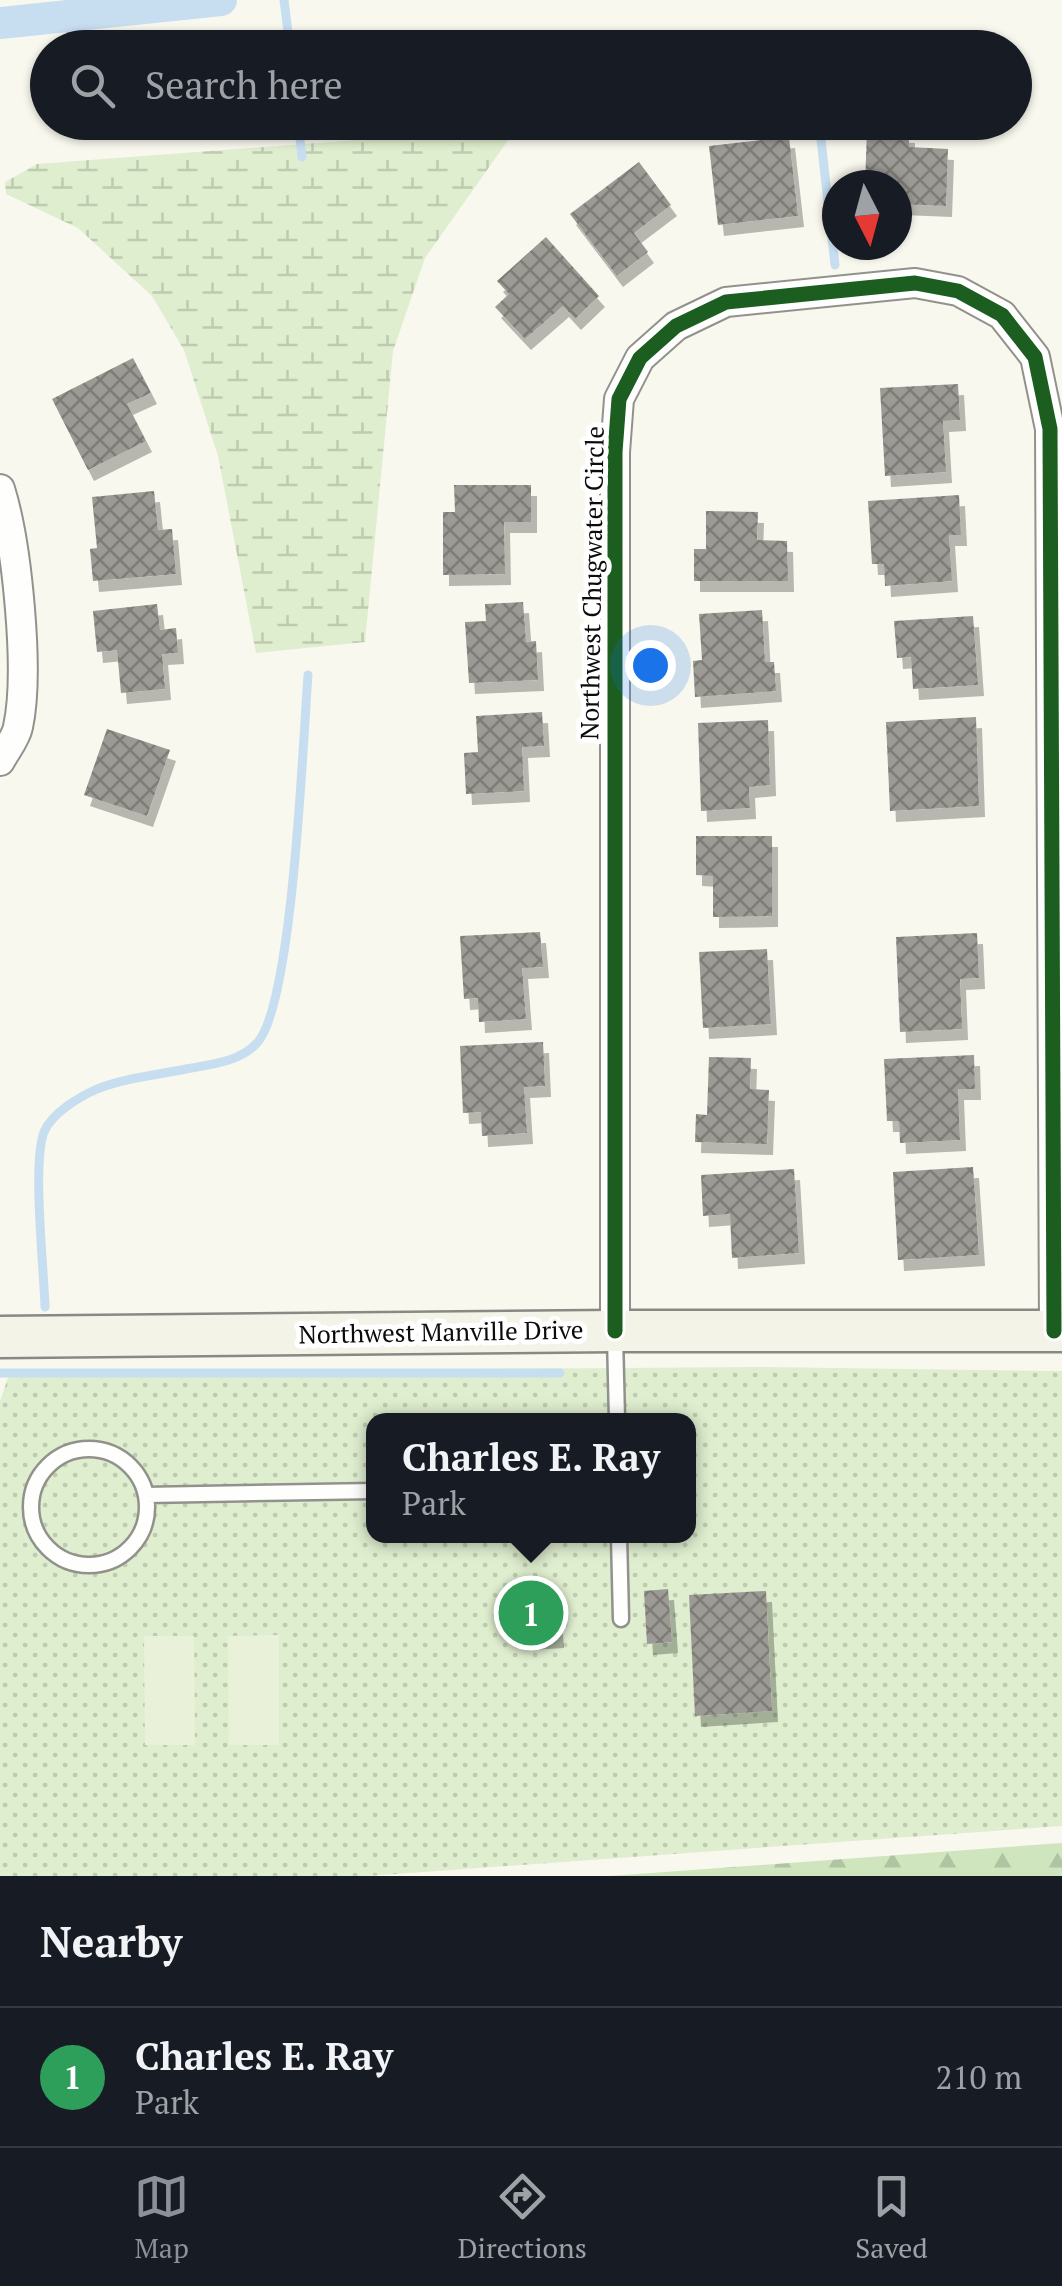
<!DOCTYPE html>
<style>
:root{--surface:#171b24;--page:#242831;--text:#f1f3f6;--muted:#9ea1a6;--line:#363941;--accent:#8c9099}
body{margin:0;font-family:"PT Serif",serif;background:var(--page);color:var(--text)}
.compass{position:absolute;left:822px;top:170px;width:90px;height:90px;border-radius:50%;background:var(--surface);box-shadow:0 2px 8px #0004;rotate:174deg}
.you{position:absolute;left:650px;top:665px;width:35px;height:35px;margin:-25px;border:8px solid #fff;border-radius:50%;background:#1a73e8;box-shadow:0 0 0 15px #1a73e833}
.badge{display:grid;place-items:center;width:65px;height:65px;border-radius:50%;background:var(--accent);color:#fff;font-size:32px;font-weight:700}
.pin{position:absolute;translate:-50% -50%;border:5px solid #fff;box-shadow:0 2px 10px #0006}
.popup{position:absolute;left:366px;top:1413px;width:330px;height:130px;box-sizing:border-box;display:grid;place-content:center;border-radius:20px;background:var(--surface);filter:drop-shadow(0 2px 8px #0005);font-size:32px;white-space:nowrap;color:var(--muted)}
.popup b{font-size:38px;color:var(--text)}
.popup::after{content:'';position:absolute;left:50%;top:100%;margin-left:-20px;border:20px solid transparent;border-top-color:var(--surface)}
.list{margin:0;padding:0;list-style:none}
h2{display:flex;justify-content:space-between;align-items:center;height:130px;margin:0;padding:0 40px;font-size:42px}
h2 small{font-size:32px;font-weight:400;color:var(--muted)}
.list li{display:grid;grid-template-columns:65px 1fr auto;gap:30px;align-items:center;box-sizing:border-box;height:140px;padding:0 40px;border-top:2px solid var(--line)}
.list b{display:block;font-size:38px;white-space:nowrap}
.list p{margin:0;font-size:32px;white-space:nowrap;color:var(--muted)}
.list em{font-size:32px;font-style:normal;color:var(--muted)}
.icon{flex:none;width:55px;height:55px;fill:none;stroke:currentColor;stroke-width:2;stroke-linecap:round;stroke-linejoin:round}
.map{position:relative;flex:none;width:1062px;height:1876px;overflow:hidden}
.search{position:absolute;background:var(--surface);box-shadow:0 2px 8px #0004;left:30px;right:30px;top:30px;height:110px;display:flex;align-items:center;gap:25px;box-sizing:border-box;padding:0 35px;border-radius:55px;color:var(--muted);font-size:38px}
.sheet{height:270px;background:var(--surface)}
nav{display:flex;justify-content:space-around;align-items:center;box-sizing:border-box;height:140px;border-top:2px solid var(--line);background:var(--surface);font-size:28px;color:var(--muted)}
nav a{display:grid;justify-items:center;gap:5px}
nav .on{color:var(--accent)}
.map>svg:first-child{display:block}
.grass{fill:url(#grass-dots);fill-rule:evenodd}
.forest{fill:url(#forest-firs)}
.wetland{fill:url(#wetland-marsh)}
.pitch{fill:#e9f2d9}
.lines{fill:none;stroke-linecap:round;stroke-linejoin:round}
.stream{stroke:#c7def1;stroke-width:9}
.canal{stroke:#c7def1;stroke-width:32}
.building{fill:url(#building-cross-hatch);filter:url(#shadow)}
.lane-casing{stroke:#92928d;stroke-width:19}
.street-casing{stroke:#92928d;stroke-width:32}
.secondary-casing{stroke:#898884;stroke-width:45}
.lane{stroke:#fefefc;stroke-width:14}
.street{stroke:#fefefc;stroke-width:28}
.secondary{stroke:#f3f3e8;stroke-width:40}
.cycleway-casing{stroke:#fff;stroke-width:21}
.cycleway{stroke:#1b5e20;stroke-width:15}
.labels{text-anchor:middle;stroke-width:10;stroke-linejoin:round;paint-order:stroke}
.street-label{font-size:25px;fill:#0b0b0b;stroke:#fff}
</style>
<div class="map">
<svg width="1062" height="1876" viewBox="0 0 1062 1876">
<defs>
<pattern id="grass-dots" width="8" height="8" patternUnits="userSpaceOnUse" patternTransform="scale(2.5)"><rect width="8" height="8" fill="#dfeecf"/><path d="M2 2h.1M6 6h.1" fill="none" stroke="#becbb0" stroke-width="1.8" stroke-linecap="round"/></pattern>
<pattern id="forest-firs" width="22" height="20" patternUnits="userSpaceOnUse" patternTransform="scale(2.5)"><rect width="22" height="20" fill="#cee5be"/><path d="M5 1l3.5 6h-7zM16 11l3.5 6h-7z" fill="#b0c3a2"/></pattern>
<pattern id="wetland-marsh" width="20" height="14" patternUnits="userSpaceOnUse" patternTransform="scale(2.5)"><rect width="20" height="14" fill="#dfeecf"/><path d="M1 5h8M5 5V1M11 12h8M15 12V8" fill="none" stroke="#becbb0"/></pattern>
<pattern id="building-cross-hatch" width="8" height="8" patternUnits="userSpaceOnUse" patternTransform="scale(2.5)"><rect width="8" height="8" fill="#9c9a94"/><path d="M0 0l8 8M0 8l8-8" fill="none" stroke="#7d7c77"/></pattern>
<filter id="shadow"><feDropShadow dx="6" dy="11" stdDeviation="0" flood-color="#0004"/></filter>
</defs>
<rect width="100%" height="100%" fill="#f9f8ee"/>
<path class="grass" d="M 763,1367 L 1062,1371 L 1062,1826 L 368,1876 L 0,1876 L 0,1401 L 10,1372 ZM 374,1420 L 688,1420 L 688,1536 L 374,1536 Z"/>
<path class="forest" d="M 1062,1843 L 1062,1876 L 610,1876 Z"/>
<path class="wetland" d="M 491,130 L 511,136 L 425,258 L 393,351 L 365,642 L 256,653 L 218,456 L 184,350 L 152,296 L 78,228 L 6,194 L 5,182 L 37,164 Z"/>
<path class="pitch" d="M 279,1635 L 279,1745 L 229,1745 L 228,1636 Z
M 144,1636 L 194,1636 L 195,1745 L 145,1745 Z"/>
<g class="lines">
<path class="stream" d="M 284,0 L 290,48
M 298,122 L 302,157
M 819,122 L 835,265
M 45,1307 C 44,1269 32,1163 44,1132 C 52,1113 79,1097 97,1089 C 124,1078 157,1075 186,1069 C 209,1065 240,1062 257,1043 C 293,1005 303,738 308,675
M 0,1373 L 560,1373"/>
<path class="canal" d="M 0,23 L 221,0"/>
</g>
<path class="building" d="M 867,130 L 909,132 L 909,147 L 948,149 L 946,206 L 897,204 L 897,185 L 865,185 Z
M 789,137 L 798,216 L 718,225 L 709,146 Z
M 639,162 L 671,205 L 634,233 L 648,252 L 617,276 L 570,214 Z
M 546,237 L 599,296 L 575,319 L 563,306 L 525,339 L 495,307 L 509,294 L 497,281 Z
M 133,358 L 151,393 L 127,404 L 146,441 L 88,470 L 52,399 Z
M 958,384 L 960,420 L 943,421 L 946,472 L 885,476 L 880,388 Z
M 454,485 L 531,485 L 531,522 L 504,522 L 505,574 L 443,575 L 443,512 L 455,512 Z
M 154,491 L 158,530 L 172,529 L 176,574 L 93,581 L 90,549 L 97,548 L 92,497 Z
M 959,495 L 961,535 L 949,535 L 952,581 L 885,586 L 884,564 L 872,564 L 868,501 Z
M 706,511 L 758,512 L 757,540 L 787,541 L 788,581 L 694,581 L 694,549 L 706,549 Z
M 523,602 L 526,642 L 536,641 L 538,680 L 469,683 L 465,622 L 486,621 L 485,604 Z
M 157,604 L 160,630 L 176,628 L 178,653 L 162,654 L 165,689 L 121,693 L 117,650 L 97,652 L 93,611 Z
M 762,610 L 765,662 L 774,662 L 776,691 L 695,697 L 693,661 L 702,660 L 699,614 Z
M 973,616 L 978,685 L 913,689 L 911,657 L 897,658 L 894,621 Z
M 542,712 L 544,746 L 522,747 L 524,791 L 466,794 L 464,753 L 478,752 L 476,716 Z
M 976,717 L 979,806 L 890,811 L 886,722 Z
M 768,720 L 770,785 L 749,787 L 750,808 L 701,811 L 698,723 Z
M 107,729 L 170,750 L 147,816 L 84,795 Z
M 696,836 L 772,836 L 772,916 L 713,917 L 713,876 L 696,875 Z
M 540,932 L 543,967 L 522,968 L 526,1019 L 479,1022 L 478,998 L 464,999 L 460,936 Z
M 977,933 L 979,978 L 960,979 L 962,1029 L 900,1032 L 896,937 Z
M 767,949 L 771,1024 L 703,1028 L 699,952 Z
M 543,1042 L 545,1086 L 524,1087 L 527,1133 L 482,1136 L 481,1112 L 463,1113 L 460,1046 Z
M 974,1055 L 975,1089 L 958,1089 L 960,1140 L 900,1143 L 899,1121 L 887,1121 L 884,1059 Z
M 709,1057 L 751,1058 L 750,1089 L 769,1090 L 767,1144 L 695,1142 L 696,1114 L 707,1115 Z
M 973,1167 L 979,1255 L 898,1260 L 893,1172 Z
M 794,1169 L 799,1253 L 732,1258 L 730,1214 L 703,1216 L 701,1175 Z
M 668,1589 L 672,1642 L 647,1644 L 644,1591 Z
M 766,1591 L 772,1711 L 695,1716 L 689,1595 Z
M 556,1610 L 558,1637 L 525,1639 L 524,1611 Z"/>
<g class="lines">
<defs>
<path id="lane" d="M 615,1336 L 617,1420
M31 1507a58 58 0 1 1 116 0a58 58 0 1 1-116 0Z
M 146,1495 L 374,1491
M 619,1536 L 621,1619"/>
<path id="street" d="M 0,489 C 17,543 30,672 18,727 C 16,738 6,750 0,761
M 615,1331 L 615,452 L 619,399 L 640,358 L 676,326 L 726,302 L 915,283 L 958,291 L 1002,315 L 1035,357 L 1050,429 L 1054,1331"/>
<path id="secondary" d="M 0,1337 L 615,1331 L 1062,1331"/>
</defs>
<use href="#lane" class="lane-casing"/>
<use href="#street" class="street-casing"/>
<use href="#secondary" class="secondary-casing"/>
<use href="#lane" class="lane"/>
<use href="#street" class="street"/>
<use href="#secondary" class="secondary"/>
<defs>
<path id="cycleway" d="M 615,1331 L 615,452 L 619,399 L 640,358 L 676,326 L 726,302 L 915,283 L 958,291 L 1002,315 L 1035,357 L 1050,429 L 1054,1331"/>
</defs>
<use href="#cycleway" class="cycleway-casing"/>
<use href="#cycleway" class="cycleway"/>
</g>
<g class="labels">
<g class="street-label">
<text transform="translate(592 583) rotate(-89)" y="9">Northwest Chugwater Circle</text>
<text transform="translate(441 1332) rotate(-1)" y="9">Northwest Manville Drive</text>
</g>
</g>
</svg>
<svg class="compass" viewBox="-18 -18 36 36"><path d="M0-13l5 13h-10z" fill="#e53935"/><path d="M0 13l5-13h-10z" fill="#9ea1a6"/></svg>
<div class="you"></div>
<div class="pin badge" style="left:531px;top:1613px;background:#2e9e5b">1</div>
<div class="popup"><b>Charles E. Ray</b>Park</div>
<div class="search"><svg class="icon" aria-label="search" viewBox="0 0 24 24"><circle cx="10" cy="10" r="6"/><path d="M15 15l6 6"/></svg>Search here</div>
</div>
<section class="sheet">
<h2>Nearby<small></small></h2>
<ul class="list">
<li><span class="badge" style="background:#2e9e5b">1</span><div><b>Charles E. Ray</b><p>Park</p></div><em>210 m</em></li>
</ul>
</section>
<nav>
<a class="on"><svg class="icon" aria-label="map" viewBox="0 0 24 24"><path d="M3 6l6-2 6 2 6-2v14l-6 2-6-2-6 2zM9 4v14M15 6v14"/></svg>Map</a>
<a><svg class="icon" aria-label="directions" viewBox="0 0 24 24"><path d="M12 3l9 9-9 9-9-9zM9 14v-3h6M13 9l2 2-2 2"/></svg>Directions</a>
<a><svg class="icon" aria-label="saved" viewBox="0 0 24 24"><path d="M7 4h10v16l-5-4-5 4z"/></svg>Saved</a>
</nav>
